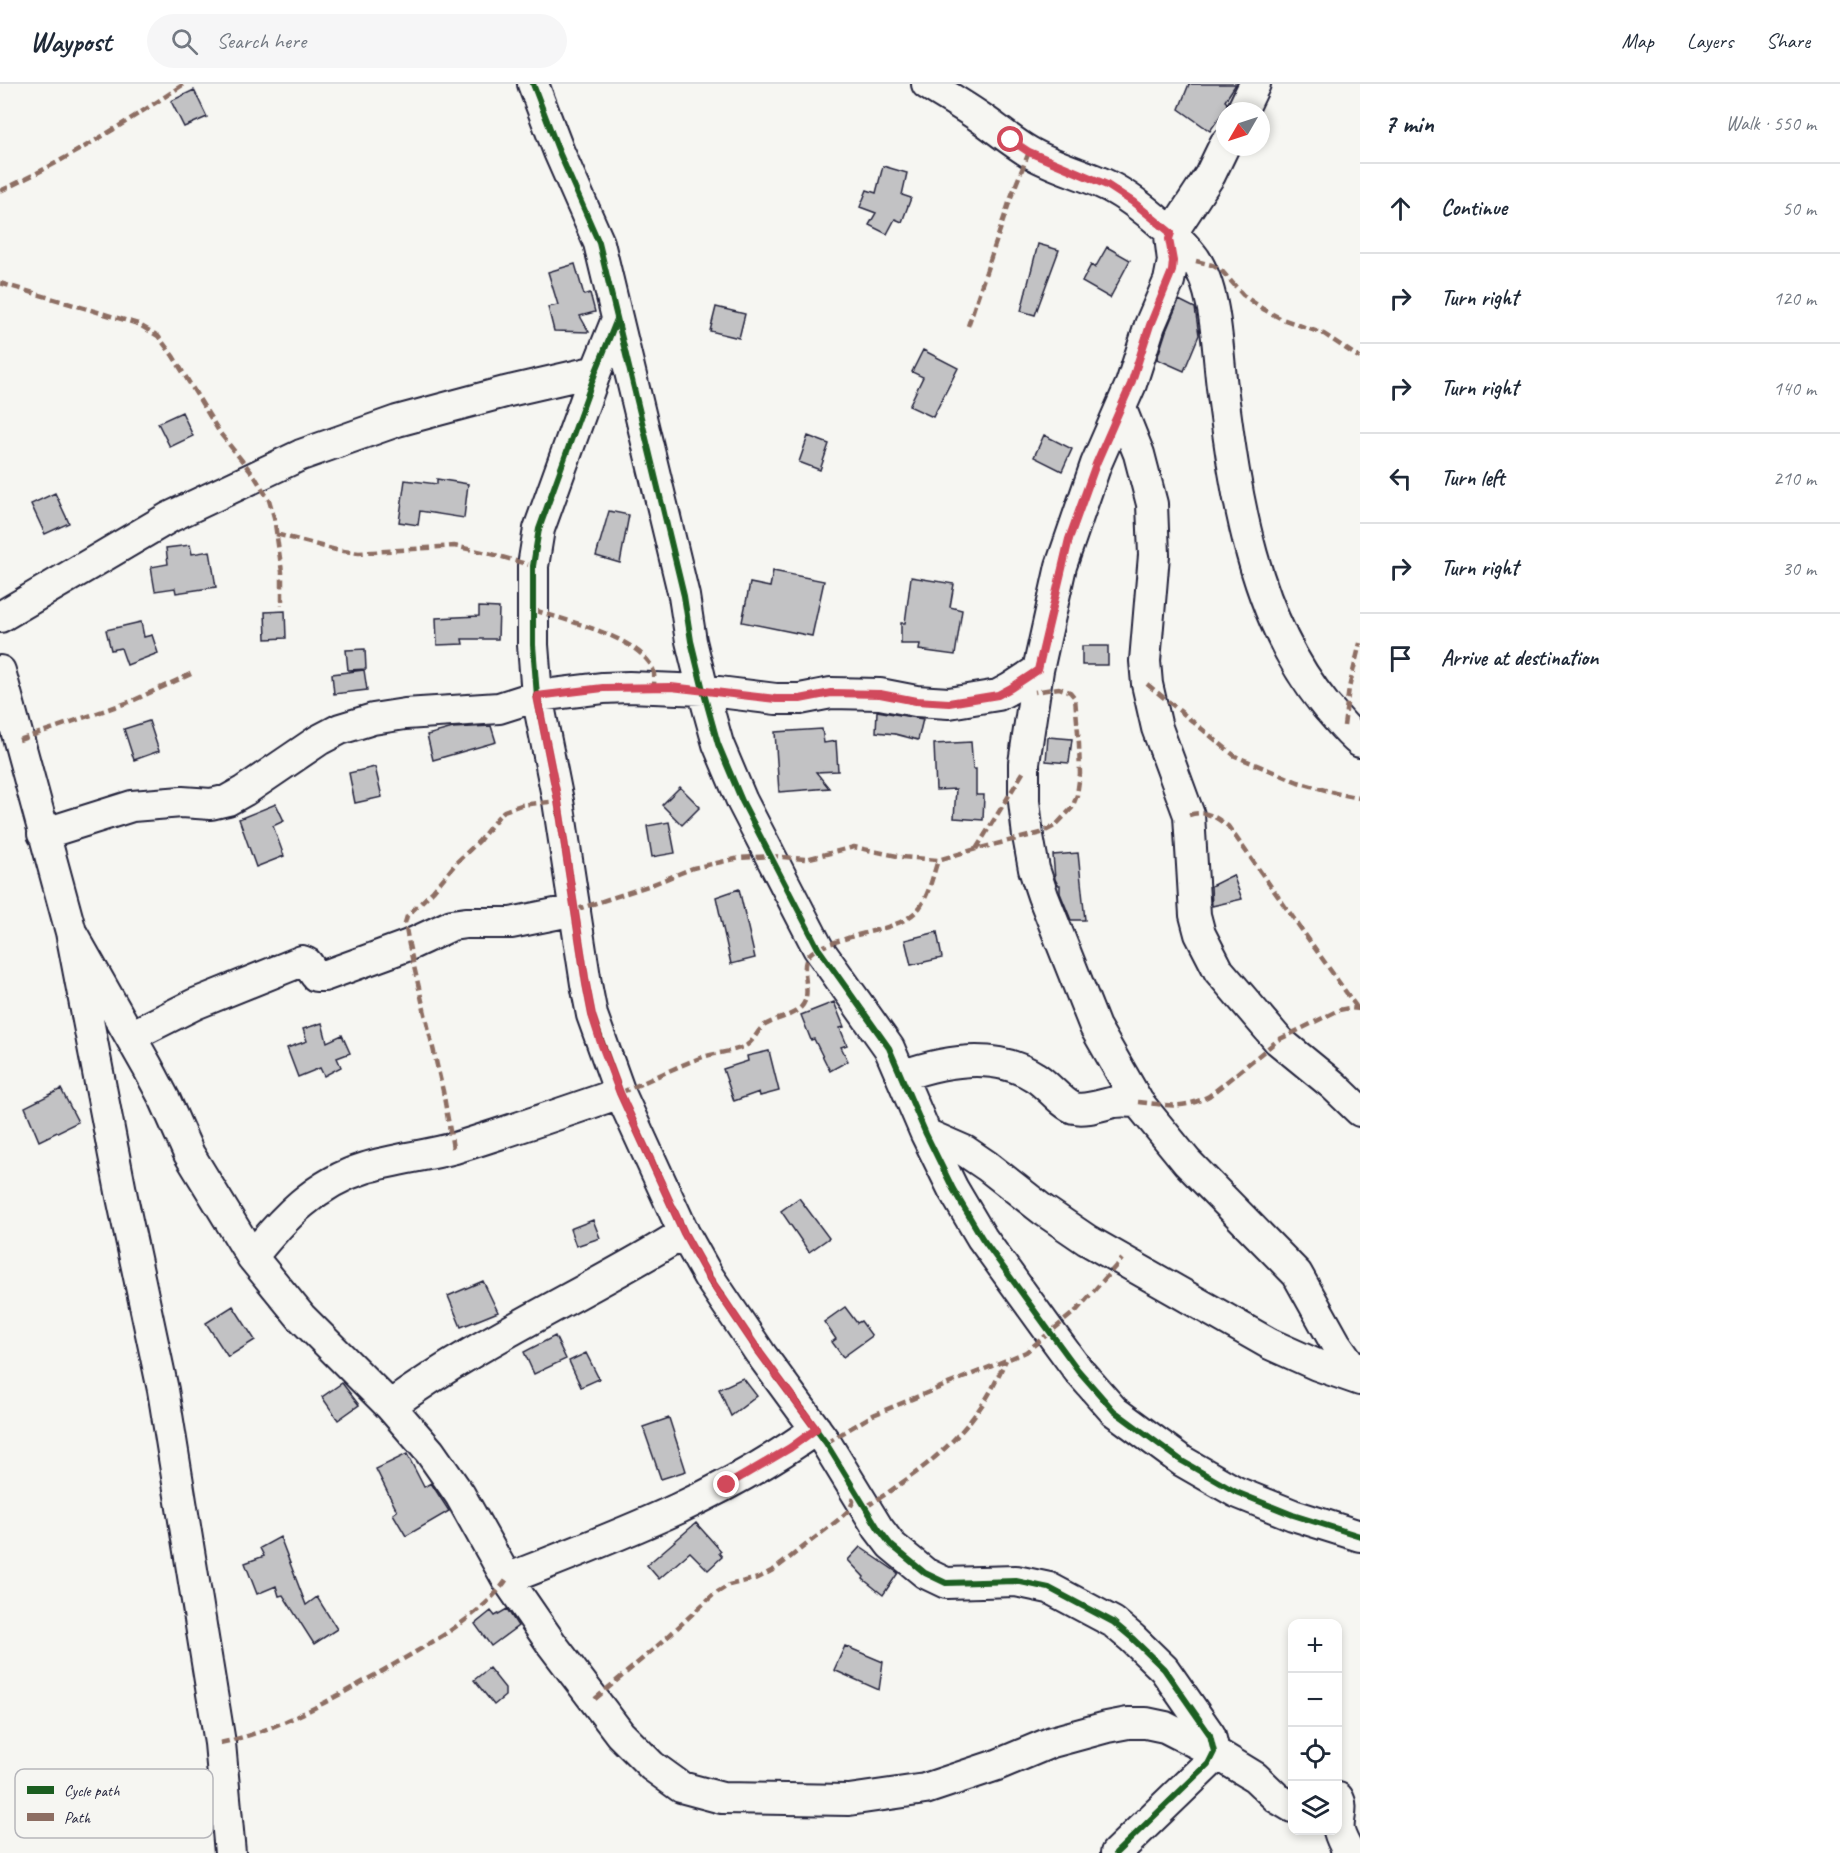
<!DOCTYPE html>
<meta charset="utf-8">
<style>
:root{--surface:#fff;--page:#f6f6f7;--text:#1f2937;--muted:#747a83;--line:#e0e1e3}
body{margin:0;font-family:Caveat,sans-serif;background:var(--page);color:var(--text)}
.controls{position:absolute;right:18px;bottom:18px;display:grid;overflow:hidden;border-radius:12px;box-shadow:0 3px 9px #0003}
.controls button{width:54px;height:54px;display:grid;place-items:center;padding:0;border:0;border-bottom:2px solid var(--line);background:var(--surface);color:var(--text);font:30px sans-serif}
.compass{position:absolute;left:1216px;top:18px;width:54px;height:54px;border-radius:50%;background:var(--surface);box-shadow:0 3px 9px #0003;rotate:231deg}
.stop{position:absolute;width:18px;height:18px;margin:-14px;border:4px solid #d1495b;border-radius:50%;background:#fff}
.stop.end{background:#d1495b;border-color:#fff;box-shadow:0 2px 6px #0008}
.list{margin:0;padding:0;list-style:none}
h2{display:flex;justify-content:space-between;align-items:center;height:78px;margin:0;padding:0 24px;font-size:26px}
h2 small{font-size:20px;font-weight:400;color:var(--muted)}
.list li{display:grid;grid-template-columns:39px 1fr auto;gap:18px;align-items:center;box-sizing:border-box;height:90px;padding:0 24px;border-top:2px solid var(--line)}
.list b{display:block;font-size:22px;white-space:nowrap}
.list em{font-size:20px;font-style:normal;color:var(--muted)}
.icon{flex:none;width:33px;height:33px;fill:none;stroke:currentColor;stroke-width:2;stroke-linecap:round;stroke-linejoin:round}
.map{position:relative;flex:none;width:1360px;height:1769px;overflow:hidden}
header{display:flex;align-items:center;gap:36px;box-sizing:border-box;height:84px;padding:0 30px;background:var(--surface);border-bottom:2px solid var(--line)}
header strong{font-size:28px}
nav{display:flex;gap:33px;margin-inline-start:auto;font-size:21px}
.search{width:420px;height:54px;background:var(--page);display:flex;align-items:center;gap:15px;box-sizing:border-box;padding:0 21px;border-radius:33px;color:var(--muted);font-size:22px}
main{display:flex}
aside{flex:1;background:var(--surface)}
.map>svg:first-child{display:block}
.building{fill:#c2c2c4;stroke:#22223b;stroke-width:1.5}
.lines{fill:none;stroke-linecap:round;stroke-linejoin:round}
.street-casing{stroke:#22223b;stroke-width:34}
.street{stroke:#f6f6f2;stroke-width:30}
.quiet{stroke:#8d6e63;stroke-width:4.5;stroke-dasharray:9 4.5;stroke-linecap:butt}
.cycleway-casing{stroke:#f6f6f2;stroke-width:10}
.cycleway{stroke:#1b5e20;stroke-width:6}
.route{stroke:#d1495b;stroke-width:8}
.key{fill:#f6f6f2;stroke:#b6b6bb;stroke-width:1.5}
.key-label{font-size:16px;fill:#22223b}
</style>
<header>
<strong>Waypost</strong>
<div class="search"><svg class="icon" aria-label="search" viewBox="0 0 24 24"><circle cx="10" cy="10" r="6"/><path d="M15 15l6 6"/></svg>Search here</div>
<nav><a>Map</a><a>Layers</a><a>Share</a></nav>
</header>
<main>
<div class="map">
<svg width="1360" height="1769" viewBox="0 0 1360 1769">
<rect width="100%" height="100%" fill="#f6f6f2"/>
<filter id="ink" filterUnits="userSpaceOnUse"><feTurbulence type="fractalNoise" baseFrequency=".0167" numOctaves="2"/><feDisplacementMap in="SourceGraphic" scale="12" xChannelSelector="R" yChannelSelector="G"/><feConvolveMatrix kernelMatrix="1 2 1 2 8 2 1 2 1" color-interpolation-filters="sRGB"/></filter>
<g filter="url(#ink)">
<path class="building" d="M 1189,0 L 1236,0 L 1225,17 L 1227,19 L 1226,24 L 1210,47 L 1179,25 Z
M 194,6 L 207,33 L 184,43 L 171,17 Z
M 883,82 L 907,89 L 902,111 L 911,114 L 902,138 L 895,135 L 887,150 L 869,141 L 876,129 L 860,123 L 867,106 L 876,109 Z
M 1038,160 L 1059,166 L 1035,231 L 1021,227 Z
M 1107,163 L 1130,176 L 1110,214 L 1082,198 L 1091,181 L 1095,184 Z
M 575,180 L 584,211 L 590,209 L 595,228 L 580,232 L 589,248 L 554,247 L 548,223 L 558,221 L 548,188 Z
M 1179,216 L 1195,224 L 1199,251 L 1184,287 L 1157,275 L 1166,247 Z
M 716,223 L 745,230 L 739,254 L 710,247 Z
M 923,266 L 958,284 L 933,333 L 909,322 L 923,293 L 912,288 Z
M 182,328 L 193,352 L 170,363 L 158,339 Z
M 1044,351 L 1072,365 L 1062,387 L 1034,373 Z
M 808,352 L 829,360 L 820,386 L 799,378 Z
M 437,395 L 468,400 L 464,434 L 420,427 L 418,441 L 399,438 L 405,396 L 437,400 Z
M 55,409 L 69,439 L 45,450 L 31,420 Z
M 609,427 L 629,431 L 620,479 L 596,472 Z
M 190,461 L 192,470 L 210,467 L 216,503 L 176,509 L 175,504 L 155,507 L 151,483 L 168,480 L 166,464 Z
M 773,487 L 824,497 L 812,552 L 742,538 L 750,499 L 770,503 Z
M 911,493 L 954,500 L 950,523 L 962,526 L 955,571 L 919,566 L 920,560 L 901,560 L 901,539 L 905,539 Z
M 479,523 L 499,524 L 498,555 L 462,555 L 463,560 L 437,561 L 436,534 L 479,532 Z
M 285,527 L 286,554 L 266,555 L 265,528 Z
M 141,538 L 144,553 L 152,551 L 158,569 L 127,581 L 121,564 L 111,566 L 106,546 Z
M 1082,562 L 1108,562 L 1108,581 L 1082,581 Z
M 365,565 L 366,585 L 348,586 L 346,566 Z
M 364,586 L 367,606 L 334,610 L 332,590 Z
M 877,627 L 923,635 L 918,656 L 895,650 L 876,648 Z
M 149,637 L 159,667 L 134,676 L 124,645 Z
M 491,642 L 496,658 L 433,676 L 427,651 L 453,644 Z
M 822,645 L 824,659 L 836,657 L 838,687 L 816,688 L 829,704 L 779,708 L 775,648 Z
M 1048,653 L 1072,655 L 1069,679 L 1046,677 Z
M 971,658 L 973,685 L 976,685 L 976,711 L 984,711 L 983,736 L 954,734 L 956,705 L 936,706 L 934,660 Z
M 375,683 L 382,713 L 355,719 L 349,689 Z
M 680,703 L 700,723 L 682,741 L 662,721 Z
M 276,720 L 284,737 L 273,742 L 284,772 L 256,783 L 239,735 Z
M 669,738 L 675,769 L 652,773 L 647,742 Z
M 1078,769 L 1085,836 L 1071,836 L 1060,809 L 1060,801 L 1058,801 L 1055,795 L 1053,771 Z
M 1233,791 L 1242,815 L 1212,822 L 1211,802 Z
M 739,805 L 755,874 L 731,880 L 716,813 Z
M 937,848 L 942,874 L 911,881 L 905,856 Z
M 834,918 L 844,943 L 840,944 L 847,961 L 841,963 L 848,977 L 830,987 L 814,955 L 811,956 L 801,931 Z
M 322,939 L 327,958 L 342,951 L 350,969 L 337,974 L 341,983 L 324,992 L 320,984 L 298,993 L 287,964 L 307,957 L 303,945 Z
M 769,967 L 779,1007 L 760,1012 L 759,1008 L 734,1017 L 723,985 L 748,977 L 747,972 Z
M 61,1005 L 78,1038 L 39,1057 L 25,1023 Z
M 799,1114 L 829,1154 L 809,1168 L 781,1127 Z
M 593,1136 L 600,1154 L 576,1162 L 570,1145 Z
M 483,1197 L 498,1228 L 461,1243 L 448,1212 Z
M 233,1222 L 255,1256 L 228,1273 L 206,1239 Z
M 845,1223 L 857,1239 L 861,1237 L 872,1252 L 843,1273 L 832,1258 L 836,1255 L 824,1238 Z
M 555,1252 L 566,1275 L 534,1290 L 524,1268 Z
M 586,1269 L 599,1295 L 581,1303 L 569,1277 Z
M 743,1294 L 757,1312 L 731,1332 L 719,1305 Z
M 342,1299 L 359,1321 L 338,1336 L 322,1313 Z
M 669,1334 L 686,1387 L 661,1395 L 643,1343 Z
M 407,1370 L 424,1403 L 431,1399 L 449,1427 L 406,1452 L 393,1430 L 397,1427 L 376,1385 Z
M 696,1439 L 721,1467 L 719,1469 L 722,1473 L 708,1486 L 690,1468 L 659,1495 L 647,1481 Z
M 280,1453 L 306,1521 L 317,1513 L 337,1545 L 314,1560 L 283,1511 L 279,1512 L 276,1502 L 257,1510 L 245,1479 L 264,1472 L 260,1464 Z
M 860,1463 L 898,1489 L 883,1511 L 863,1495 L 864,1493 L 848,1476 Z
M 507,1525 L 518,1542 L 491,1562 L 475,1540 L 491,1527 L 495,1532 Z
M 845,1562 L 883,1578 L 879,1606 L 834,1586 Z
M 489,1584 L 505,1604 L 505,1612 L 494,1621 L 474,1596 Z"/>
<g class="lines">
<defs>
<path id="street" d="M 533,0 L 559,68 L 599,159 L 684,512 L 691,557 L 703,606 L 718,660 L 742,717 L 818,864 L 889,964 L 926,1050 L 953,1105 L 982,1154 L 1050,1248 L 1078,1286 L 1114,1327 L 1182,1377 L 1236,1408 L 1293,1431 L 1360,1452
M 927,0 C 945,11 964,22 981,34 C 997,45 1012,58 1029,68 C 1053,82 1080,89 1104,100 C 1131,112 1178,151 1195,175 C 1217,208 1217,264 1222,303 C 1236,413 1253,533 1326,622 C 1337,634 1347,648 1360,658
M 1242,27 L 1255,0
M 1225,60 L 1210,91 L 1170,152 L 1173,177 L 1169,197 L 1150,241 L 1131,300 L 1096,380 L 1061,482 L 1038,586 L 1024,679 L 1024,717 L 1028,752 L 1034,785 L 1043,812 L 1095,943 L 1138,1018 L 1187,1078 L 1297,1190 L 1336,1260 L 1360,1294
M 617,235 L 596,287 L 539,445 L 533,482 L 533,561 L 537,612 L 558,717 L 586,900 L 592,931 L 620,1009 L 684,1149 L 708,1192 L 760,1269 L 826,1359 L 878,1444 L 891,1461 L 925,1489 L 946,1499 L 1016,1497 L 1049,1504 L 1113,1538 L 1132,1554 L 1164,1585 L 1210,1651 L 1214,1668 L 1208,1680 L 1116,1769
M 1121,325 L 1139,370 L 1152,420 L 1154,471 L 1145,577 L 1147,600 L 1157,644 L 1189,731 L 1195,831 L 1200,850 L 1219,887 L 1278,956 L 1333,1001 L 1360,1027
M 0,533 L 170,433 L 301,371 L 397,337 L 505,308 L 596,287
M 0,587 L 71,848 L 122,1113 L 163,1306 L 220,1659 L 230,1769
M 43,750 L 132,722 L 182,718 L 211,720 L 228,716 L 244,707 L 319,656 L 340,645 L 373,635 L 405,630 L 499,624 L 537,612 L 603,604 L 629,603 L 703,606 L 776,615 L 800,615 L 831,609 L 880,610 L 916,617 L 949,619 L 998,611 L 1011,604 L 1038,586
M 71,848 L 147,982 L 165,1016 L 189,1070 L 252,1173 L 301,1233 L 390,1322 L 430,1368 L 460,1411 L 507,1495 L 551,1559 L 620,1650 L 652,1682 L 681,1703 L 722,1714 L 849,1716 L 925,1705 L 997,1681 L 1052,1658 L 1107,1643 L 1128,1639 L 1146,1639 L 1165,1643 L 1214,1668 L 1255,1693 L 1277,1714 L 1292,1723
M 131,952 L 195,920 L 302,877 L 307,879 L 316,892 L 324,892 L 409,861 L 452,841 L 466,839 L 511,839 L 575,826
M 901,992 C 943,977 995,967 1035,993 C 1047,1000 1062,1020 1074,1024 C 1087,1027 1103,1020 1115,1018 C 1123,1017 1131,1018 1138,1018
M 926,1050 L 965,1067 L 987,1082 L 1043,1126 L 1087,1156 L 1270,1260 L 1317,1281 L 1360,1296
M 252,1173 C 283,1134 316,1099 365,1084 C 394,1075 425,1072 455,1064 C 510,1047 565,1028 620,1009
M 390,1322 C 482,1255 587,1209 684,1149
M 507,1495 C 614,1453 723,1413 816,1345
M 1338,1714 C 1344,1723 1337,1736 1339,1747 C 1341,1755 1345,1762 1349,1769"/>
</defs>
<use href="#street" class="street-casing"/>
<use href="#street" class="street"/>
<path class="quiet" d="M 0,107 C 65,77 124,40 184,0
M 1196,177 L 1212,181 L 1222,187 L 1243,211 L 1263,225 L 1282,235 L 1324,250 L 1360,274
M 0,199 L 138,240 L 158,252 L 173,272 L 220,349 L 255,393 L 269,416 L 274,433 L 282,488 L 282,522
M 968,242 L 1011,113 L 1029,68
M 276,450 L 336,466 L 359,469 L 454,462 L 492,470 L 533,482
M 534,526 C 566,537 638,552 653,585 C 655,590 654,598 654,604
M 1147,600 L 1235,672 L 1298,698 L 1335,709 L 1360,714
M 1344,642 L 1349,604 L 1360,559
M 19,656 L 132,617 L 193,589
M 1189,731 C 1206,726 1214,732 1228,742 L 1358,925
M 976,765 L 1024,687
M 575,826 L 651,801 L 693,784 L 740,774 L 771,772 L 806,775 L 854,763 L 902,773 L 938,776 L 976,765 L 1041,749 L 1055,742 L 1072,724 L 1077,711 L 1080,690 L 1079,660 L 1075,614 L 1070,608 L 1059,604 L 1035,608
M 620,1009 C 648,997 675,983 703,973 C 715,969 738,967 747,961 C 755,956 757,946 765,941 C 775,935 788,933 798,926 C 818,911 794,882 812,868 C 821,862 832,859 842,856 C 867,846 903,845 920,823 C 929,810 933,791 938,776
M 1138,1018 C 1167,1021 1182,1026 1209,1012 L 1278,956 L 1339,926 L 1349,924 L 1360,925
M 453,1064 L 443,1007 L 409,861 L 405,839 L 407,832 L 433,807 L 457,778 L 479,757 L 498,733 L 504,727 L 521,721 L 558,717
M 826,1359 L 873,1331 L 1026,1268 L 1077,1226 L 1122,1175
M 866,1423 C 912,1393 953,1365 984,1318 C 993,1305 999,1290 1006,1276
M 595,1615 L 662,1558 L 713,1511 L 729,1501 L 758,1494 L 775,1485 L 838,1436 L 849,1426 L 853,1418 L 855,1405
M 220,1659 C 281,1646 337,1612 391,1582 C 429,1560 482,1532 507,1495"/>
<defs>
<path id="cycleway" d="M 533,0 L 559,68 L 599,159 L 684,512 L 691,557 L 703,606 L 718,660 L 742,717 L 818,864 L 889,964 L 926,1050 L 953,1105 L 982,1154 L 1050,1248 L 1078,1286 L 1114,1327 L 1182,1377 L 1236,1408 L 1293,1431 L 1360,1452
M 617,235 L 596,287 L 539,445 L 533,482 L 533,561 L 537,612 L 558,717 L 586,900 L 592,931 L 620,1009 L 684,1149 L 708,1192 L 760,1269 L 826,1359 L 878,1444 L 891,1461 L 925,1489 L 946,1499 L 1016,1497 L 1049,1504 L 1113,1538 L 1132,1554 L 1164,1585 L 1210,1651 L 1214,1668 L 1208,1680 L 1116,1769"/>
</defs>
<use href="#cycleway" class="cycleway-casing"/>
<use href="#cycleway" class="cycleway"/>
</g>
</g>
<g class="lines" filter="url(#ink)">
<path class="route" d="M 727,1401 L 790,1364 L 816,1345 L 760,1269 L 708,1192 L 684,1149 L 620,1009 L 600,956 L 592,931 L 586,900 L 558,717 L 537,612 L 603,604 L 671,603 L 776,615 L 800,615 L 831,609 L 880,610 L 916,617 L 949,619 L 998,611 L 1011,604 L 1038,586 L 1069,455 L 1096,380 L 1131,300 L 1150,241 L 1172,187 L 1173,177 L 1169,155 L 1171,149 L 1133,118 L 1107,101 L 1029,68 L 1011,56"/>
</g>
<rect x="15" y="1685" width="198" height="69" rx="9" class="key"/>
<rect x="27" y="1702" width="27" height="8" fill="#1b5e20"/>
<rect x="27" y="1729" width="27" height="8" fill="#8d6e63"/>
<g class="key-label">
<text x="64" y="1712">Cycle path</text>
<text x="64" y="1739">Path</text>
</g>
</svg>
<div class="controls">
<button>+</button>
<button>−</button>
<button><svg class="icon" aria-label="locate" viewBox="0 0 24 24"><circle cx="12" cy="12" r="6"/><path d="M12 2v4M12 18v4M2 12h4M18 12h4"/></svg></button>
<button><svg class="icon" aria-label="layers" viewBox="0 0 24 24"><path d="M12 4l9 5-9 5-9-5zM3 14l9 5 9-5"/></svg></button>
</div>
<svg class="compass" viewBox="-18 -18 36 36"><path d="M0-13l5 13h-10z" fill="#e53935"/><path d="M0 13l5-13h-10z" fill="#747a83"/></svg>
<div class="stop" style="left:1011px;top:56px"></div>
<div class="stop end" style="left:727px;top:1401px"></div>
</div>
<aside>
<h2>7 min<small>Walk · 550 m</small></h2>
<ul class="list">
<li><svg class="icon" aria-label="ahead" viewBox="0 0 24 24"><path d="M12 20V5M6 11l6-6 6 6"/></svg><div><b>Continue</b></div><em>50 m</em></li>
<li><svg class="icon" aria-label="right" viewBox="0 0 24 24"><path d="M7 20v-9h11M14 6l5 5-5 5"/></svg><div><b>Turn right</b></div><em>120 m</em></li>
<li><svg class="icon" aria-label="right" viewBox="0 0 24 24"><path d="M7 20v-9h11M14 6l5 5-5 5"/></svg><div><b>Turn right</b></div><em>140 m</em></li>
<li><svg class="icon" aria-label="left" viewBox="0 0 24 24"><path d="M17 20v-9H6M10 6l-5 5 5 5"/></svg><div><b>Turn left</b></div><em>210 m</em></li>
<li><svg class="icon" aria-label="right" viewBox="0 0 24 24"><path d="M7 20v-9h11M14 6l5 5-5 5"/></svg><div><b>Turn right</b></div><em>30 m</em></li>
<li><svg class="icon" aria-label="arrive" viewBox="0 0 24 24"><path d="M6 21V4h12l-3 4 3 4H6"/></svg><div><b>Arrive at destination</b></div></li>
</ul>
</aside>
</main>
